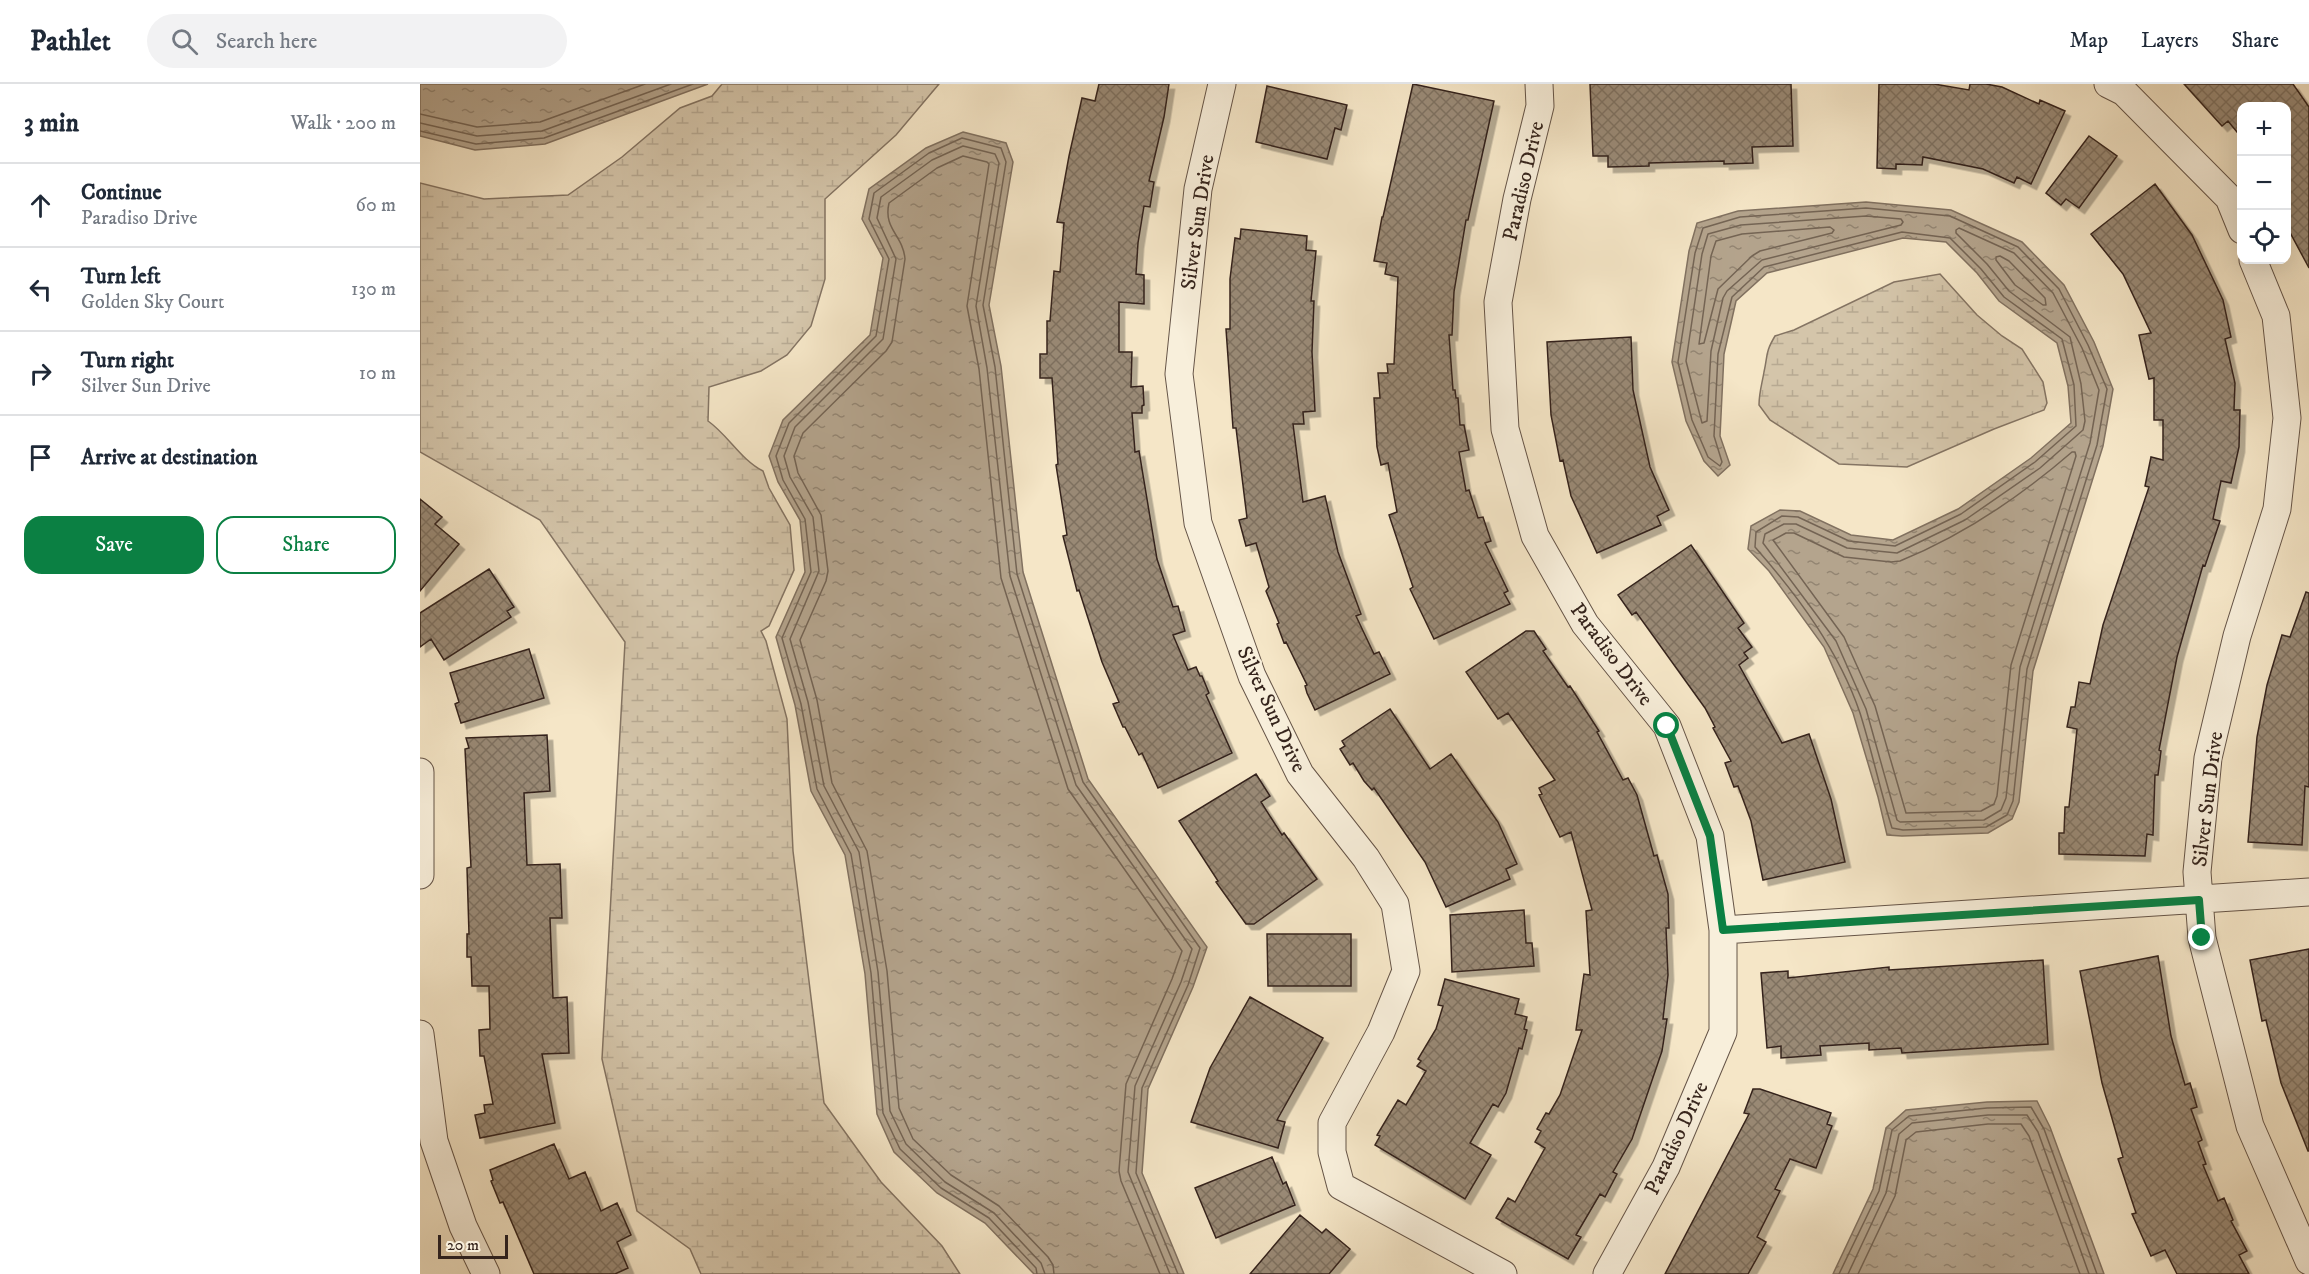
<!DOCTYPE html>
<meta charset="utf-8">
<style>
:root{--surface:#fff;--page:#f2f2f3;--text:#1f2937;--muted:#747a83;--line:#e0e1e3;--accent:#0b8043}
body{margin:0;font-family:"IM FELL DW Pica",serif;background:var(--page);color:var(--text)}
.controls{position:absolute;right:18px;top:18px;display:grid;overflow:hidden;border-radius:12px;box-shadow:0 6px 24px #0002}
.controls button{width:54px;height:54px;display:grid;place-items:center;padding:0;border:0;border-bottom:2px solid var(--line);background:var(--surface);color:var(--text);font:30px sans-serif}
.scale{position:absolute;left:18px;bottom:15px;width:70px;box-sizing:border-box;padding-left:6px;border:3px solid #35241c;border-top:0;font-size:16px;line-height:21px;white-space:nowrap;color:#35241c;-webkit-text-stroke:4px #f8efdb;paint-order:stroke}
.stop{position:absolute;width:18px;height:18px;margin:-14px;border:4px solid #0b8043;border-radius:50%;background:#fff}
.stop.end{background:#0b8043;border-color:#fff;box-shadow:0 2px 6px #0008}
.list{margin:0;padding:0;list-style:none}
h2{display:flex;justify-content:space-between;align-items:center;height:78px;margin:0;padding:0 24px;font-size:26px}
h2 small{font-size:20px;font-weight:400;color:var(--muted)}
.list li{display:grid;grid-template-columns:39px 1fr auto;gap:18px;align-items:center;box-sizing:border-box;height:84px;padding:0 24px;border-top:2px solid var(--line)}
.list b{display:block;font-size:22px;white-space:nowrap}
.list p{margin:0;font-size:20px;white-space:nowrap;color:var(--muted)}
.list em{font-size:20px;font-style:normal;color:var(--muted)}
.actions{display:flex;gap:12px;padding:18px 24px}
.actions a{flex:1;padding:14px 0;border:2px solid var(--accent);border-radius:18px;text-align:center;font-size:21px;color:var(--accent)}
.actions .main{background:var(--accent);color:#fff}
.icon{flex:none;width:33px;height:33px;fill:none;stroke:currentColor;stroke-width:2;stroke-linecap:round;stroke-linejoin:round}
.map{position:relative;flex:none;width:1889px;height:1190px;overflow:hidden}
header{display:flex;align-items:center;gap:36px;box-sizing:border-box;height:84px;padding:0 30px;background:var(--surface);border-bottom:2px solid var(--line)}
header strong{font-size:28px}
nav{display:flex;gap:33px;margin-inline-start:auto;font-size:21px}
.search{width:420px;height:54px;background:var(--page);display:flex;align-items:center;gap:15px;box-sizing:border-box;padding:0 21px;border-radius:33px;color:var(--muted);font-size:22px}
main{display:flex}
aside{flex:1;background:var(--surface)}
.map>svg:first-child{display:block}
.wetland{fill:url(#wetland-marsh);stroke:#847463;stroke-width:1.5}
.water{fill:url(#water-ripples);stroke:#817160;stroke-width:1.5}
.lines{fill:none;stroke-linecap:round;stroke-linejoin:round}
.shore{stroke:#746454;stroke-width:1.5}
.building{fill:url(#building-cross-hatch);stroke:#35241c;stroke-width:1.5;filter:url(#shadow)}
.street-casing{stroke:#655447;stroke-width:29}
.street{stroke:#f8efdb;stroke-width:27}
.route{stroke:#0b8043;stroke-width:8}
.labels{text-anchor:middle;stroke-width:4.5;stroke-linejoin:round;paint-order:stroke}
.street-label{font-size:21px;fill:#35241c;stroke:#f8efdb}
</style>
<header>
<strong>Pathlet</strong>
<div class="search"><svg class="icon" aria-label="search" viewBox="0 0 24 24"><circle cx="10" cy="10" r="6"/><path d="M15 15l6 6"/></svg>Search here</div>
<nav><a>Map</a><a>Layers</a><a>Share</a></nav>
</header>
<main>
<aside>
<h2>3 min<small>Walk · 200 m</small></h2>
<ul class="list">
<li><svg class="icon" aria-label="ahead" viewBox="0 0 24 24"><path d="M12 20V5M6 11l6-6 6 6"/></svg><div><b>Continue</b><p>Paradiso Drive</p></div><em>60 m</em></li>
<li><svg class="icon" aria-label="left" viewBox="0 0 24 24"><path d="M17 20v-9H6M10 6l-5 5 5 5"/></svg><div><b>Turn left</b><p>Golden Sky Court</p></div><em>130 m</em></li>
<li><svg class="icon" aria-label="right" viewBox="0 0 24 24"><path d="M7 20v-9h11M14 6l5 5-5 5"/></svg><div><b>Turn right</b><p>Silver Sun Drive</p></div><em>10 m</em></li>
<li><svg class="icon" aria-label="arrive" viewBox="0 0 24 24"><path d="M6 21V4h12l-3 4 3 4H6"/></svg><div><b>Arrive at destination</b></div></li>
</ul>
<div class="actions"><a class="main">Save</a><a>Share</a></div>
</aside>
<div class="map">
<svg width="1889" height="1190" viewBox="0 0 1889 1190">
<defs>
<pattern id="wetland-marsh" width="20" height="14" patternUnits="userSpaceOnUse" patternTransform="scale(1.5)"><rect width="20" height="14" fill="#d4c5aa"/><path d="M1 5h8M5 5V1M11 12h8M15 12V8" fill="none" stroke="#b7a992"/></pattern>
<pattern id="water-ripples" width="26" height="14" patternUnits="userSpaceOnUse" patternTransform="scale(1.5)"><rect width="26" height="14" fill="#b4a48d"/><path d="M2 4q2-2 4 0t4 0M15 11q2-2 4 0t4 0" fill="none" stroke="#938572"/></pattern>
<pattern id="building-cross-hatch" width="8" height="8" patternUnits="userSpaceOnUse" patternTransform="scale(1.5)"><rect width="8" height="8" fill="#998975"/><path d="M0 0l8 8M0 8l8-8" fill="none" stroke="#7e705f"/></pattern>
<filter id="shadow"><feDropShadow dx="5.5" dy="5.5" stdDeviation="0" flood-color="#0004"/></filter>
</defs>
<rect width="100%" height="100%" fill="#f5e6c7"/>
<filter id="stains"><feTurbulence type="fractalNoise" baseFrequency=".00333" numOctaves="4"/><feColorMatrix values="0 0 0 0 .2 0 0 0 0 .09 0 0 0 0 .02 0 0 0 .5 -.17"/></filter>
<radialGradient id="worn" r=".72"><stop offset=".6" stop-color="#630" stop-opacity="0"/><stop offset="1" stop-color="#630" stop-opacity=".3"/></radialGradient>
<path class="wetland" d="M 302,0 L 519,0 L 476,51 L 405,115 L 405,195 L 391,242 L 367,271 L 341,287 L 289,303 L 288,337 C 308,351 321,376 343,387 L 349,404 L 370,441 L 374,486 L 349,542 L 341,547 L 346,557 L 367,635 L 373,767 L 404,1019 L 461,1098 L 522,1162 L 540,1190 L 281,1190 L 270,1165 L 217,1127 L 182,975 L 205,558 L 120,436 L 0,368 L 0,99 L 64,115 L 148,111 L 202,73 L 260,24 L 292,12 Z
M 1520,190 L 1557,231 L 1582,252 L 1602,265 L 1623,298 L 1627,319 L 1624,326 L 1574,345 L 1487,383 L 1419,380 L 1350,336 L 1339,321 C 1339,309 1342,300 1344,288 C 1348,270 1345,269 1355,252 L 1374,246 L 1474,198 Z"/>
<path class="water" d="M 0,0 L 288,0 L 125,60 L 55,66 L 0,52 Z
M 543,48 L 586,59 L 593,78 L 569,221 L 581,282 L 603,488 L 668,695 L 787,863 L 773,903 L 728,1005 L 722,1089 L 764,1190 L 614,1190 L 565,1139 L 517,1109 L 474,1068 L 457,1030 L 445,890 L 425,771 L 391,707 L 375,621 L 356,553 L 385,488 L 380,436 L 358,398 L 349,372 L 363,336 L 450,251 L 463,174 L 442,135 L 449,105 L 506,64 Z
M 1446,118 L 1531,126 L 1602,158 L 1644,201 L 1674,258 L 1693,305 L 1683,362 L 1613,587 L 1599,718 L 1592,735 L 1568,749 L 1482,752 L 1467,751 L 1458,713 L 1433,629 L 1404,563 L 1349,487 L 1328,465 L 1331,442 L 1360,426 L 1380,427 L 1431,451 L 1473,456 L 1538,425 L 1611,374 L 1651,339 L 1648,302 L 1637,259 L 1579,217 L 1557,189 L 1526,158 L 1483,154 L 1347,189 L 1316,217 L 1304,270 L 1300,352 L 1310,381 L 1298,392 L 1284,377 L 1266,337 L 1252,278 L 1269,167 L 1277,139 L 1318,127 Z
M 1617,1017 L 1630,1043 L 1684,1190 L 1413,1190 L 1453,1105 L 1466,1044 L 1486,1026 L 1567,1018 Z"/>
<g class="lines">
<path class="shore" d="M 0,30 L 57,43 L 120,38 L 225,0
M 0,39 L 57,52 L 122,47 L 251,0
M 0,47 L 56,60 L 124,54 L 273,0
M 1446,124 L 1530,132 L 1598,163 L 1639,205 L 1668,261 L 1687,305 L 1677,361 L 1607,585 L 1593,717 L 1587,731 L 1566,743 L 1483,746 L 1472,744 C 1460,706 1452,667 1440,629 C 1419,567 1378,512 1335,463 L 1336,448 L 1362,432 L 1378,433 L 1429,457 L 1475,462 L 1541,430 L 1615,378 L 1656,342 L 1654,301 L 1642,255 L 1584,213 L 1561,185 L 1530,154 L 1482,148 L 1344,183 L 1312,213 L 1298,270 L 1294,352 L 1302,378 L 1300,382 L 1288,373 L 1272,336 L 1258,278 L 1275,169 L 1283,144 L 1320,133 Z
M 1446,132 L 1481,135 L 1483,138 L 1481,141 L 1342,176 L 1307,207 L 1303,214 L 1291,267 L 1287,337 L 1282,339 L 1266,277 L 1282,170 L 1288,150 L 1321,141 Z
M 1410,143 L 1414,146 L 1412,149 L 1340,167 L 1332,172 L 1298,205 L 1284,259 L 1279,260 L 1291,172 L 1296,157 L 1322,150 Z
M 1539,144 L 1594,169 L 1633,209 L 1662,264 L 1679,306 L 1670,359 L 1600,583 L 1586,714 L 1581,726 L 1564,736 L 1480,738 L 1477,736 L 1446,625 L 1416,557 L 1343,459 L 1345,450 L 1364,440 L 1376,440 L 1427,464 L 1477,469 L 1545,436 L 1620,384 L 1663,346 L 1665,337 L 1661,300 L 1650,253 L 1589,207 L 1567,180 L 1536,149 L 1536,146 Z
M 1580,172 L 1589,177 L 1625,214 L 1626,221 L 1623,221 L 1595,201 L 1576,176 L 1576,173 Z
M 1652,368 L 1655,368 L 1656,372 L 1591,581 L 1577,712 L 1574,720 L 1561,727 L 1486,729 L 1455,622 L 1424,553 L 1353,456 L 1366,449 L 1374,449 L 1424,473 L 1471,478 L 1480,477 C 1544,451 1600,413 1652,368 Z
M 617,1190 L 616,1184 L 569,1134 L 521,1104 L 480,1065 L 463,1029 L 451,889 L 431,770 L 397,705 L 381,620 L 362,554 L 391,488 L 385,435 L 363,396 L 356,372 L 369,339 L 456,252 L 469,175 L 449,135 L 454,109 L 509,69 L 542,54 L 581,64 L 586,78 L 563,221 L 575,283 L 597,490 L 663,698 L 780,864 L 768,901 L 722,1004 L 716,1089 L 758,1190
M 625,1190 L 621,1179 L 574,1129 L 525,1098 L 486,1060 L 470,1027 L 458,888 L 439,768 L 404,702 L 388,618 L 370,555 L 399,487 L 393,433 L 370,393 L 364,372 L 375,343 L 463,255 L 476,175 L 457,134 L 461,113 L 512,76 L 543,62 L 575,70 L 579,79 L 556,222 L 567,284 L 590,492 L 656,701 L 772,865 L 761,898 L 715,1002 L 708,1088 L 750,1190
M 634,1190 L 633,1181 L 628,1173 L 579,1122 L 531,1091 L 493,1055 L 479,1024 L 467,887 L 447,767 L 412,699 L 397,616 L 380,556 L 406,497 L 408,487 L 401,431 L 378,389 L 374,372 L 383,349 L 466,267 L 472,258 L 485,175 C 483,151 463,145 469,119 L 517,84 L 543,72 L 567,78 L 569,80 L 547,222 L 559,285 L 581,494 L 648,705 L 762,867 L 752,895 L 706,1000 L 699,1087 L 701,1097 L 740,1190
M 1419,1190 L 1459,1107 L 1472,1046 L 1489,1032 L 1567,1024 L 1611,1023 L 1624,1045 L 1677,1190
M 1428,1190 L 1466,1109 L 1479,1050 L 1492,1039 L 1568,1031 L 1607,1031 L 1618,1048 L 1669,1190
M 1438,1190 L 1475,1112 L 1486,1056 L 1496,1048 L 1568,1040 L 1601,1040 L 1609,1052 L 1660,1190"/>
</g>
<path class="building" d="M 679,0 L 749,0 L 744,33 L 729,97 L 734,98 L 730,123 L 724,122 L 718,159 L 716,190 L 724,191 L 724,220 L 699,218 L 699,268 L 712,268 L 711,303 L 723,302 L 724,321 L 722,322 L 722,329 L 712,329 L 715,368 L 719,367 L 737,475 L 753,523 L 758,522 L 765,547 L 753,551 L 768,586 L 776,583 L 780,592 L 782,592 L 789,609 L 786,611 L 812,669 L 738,704 L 722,669 L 719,671 L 705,643 L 703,643 L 693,620 L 699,618 L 682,578 L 659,506 L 657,507 L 643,452 L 647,451 L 636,381 L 638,380 L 632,294 L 620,294 L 620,270 L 627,270 L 627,237 L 630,237 L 634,187 L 640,188 L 644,139 L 637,138 L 649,72 L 662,14 L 675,17 Z
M 993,0 L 1074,17 L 1052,117 L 1048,136 L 1046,136 L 1034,208 L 1032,251 L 1029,251 L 1033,306 L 1035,306 L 1036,314 L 1038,314 L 1040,341 L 1044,341 L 1049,366 L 1039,368 L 1046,407 L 1049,406 L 1058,434 L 1063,433 L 1071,457 L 1065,459 L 1088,507 L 1084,509 L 1090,520 L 1014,555 L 990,505 L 993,503 L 969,431 L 977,428 L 968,379 L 961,381 L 957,363 L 954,314 L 960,314 L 958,289 L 968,289 L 967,280 L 974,280 L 978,193 L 965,190 L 967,179 L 954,177 L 962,133 L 963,133 Z
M 1170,0 L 1371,0 L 1373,62 L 1332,63 L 1333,79 L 1304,80 L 1304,77 L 1229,79 L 1229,82 L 1188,83 L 1188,72 L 1173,72 Z
M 1459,0 L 1514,0 L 1549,6 L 1550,0 L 1566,0 L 1582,3 L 1619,20 L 1620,16 L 1645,27 L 1611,100 L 1597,93 L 1594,99 L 1563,85 L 1503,73 L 1502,81 L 1476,80 L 1476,85 L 1457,84 Z
M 1764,0 L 1873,0 L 1889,23 L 1889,184 L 1866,141 L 1866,22 L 1821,22 L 1821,53 L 1808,37 L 1802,42 Z
M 847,2 L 927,21 L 921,46 L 915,44 L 907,75 L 836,58 Z
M 1669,52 L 1697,72 L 1659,124 L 1646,115 L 1641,121 L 1626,109 Z
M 1735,100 L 1772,151 L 1803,216 L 1811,253 L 1805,255 L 1815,299 L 1814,326 L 1820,326 L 1819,363 L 1811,399 L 1801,397 L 1793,435 L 1800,437 L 1785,482 L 1783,481 L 1757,573 L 1739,666 L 1741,667 L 1738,691 L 1735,691 L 1733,751 L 1727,750 L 1725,772 L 1639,770 L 1639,749 L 1644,749 L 1645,723 L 1649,723 L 1657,645 L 1647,643 L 1651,623 L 1655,623 L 1659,598 L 1670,600 L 1683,541 L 1729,403 L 1725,402 L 1731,373 L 1743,376 L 1743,336 L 1734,336 L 1734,294 L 1729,295 L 1719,251 L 1731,249 L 1703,190 L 1671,150 Z
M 821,145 L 887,152 L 886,166 L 896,167 L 891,217 L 894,217 L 892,268 L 895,327 L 883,328 L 884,340 L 873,340 L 883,418 L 905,412 L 918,468 L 941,530 L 936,532 L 954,570 L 959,568 L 970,590 L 895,626 L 887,609 L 885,602 L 887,601 L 866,558 L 864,559 L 857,540 L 859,539 L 846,507 L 849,503 L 836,459 L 826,462 L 819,436 L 827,434 L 816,344 L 813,344 L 806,245 L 810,245 L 810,195 L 815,154 L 820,155 Z
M 1211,253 L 1213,306 L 1230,383 L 1249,426 L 1237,432 L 1241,441 L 1177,469 L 1151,412 L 1143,376 L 1140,377 L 1131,331 L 1127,258 Z
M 0,415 L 22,433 L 15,440 L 39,460 L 0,507 Z
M 1271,461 L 1324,539 L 1318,544 L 1332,563 L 1324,569 L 1328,574 L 1319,581 L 1362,659 L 1389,650 L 1411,715 L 1425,778 L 1343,796 L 1331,737 L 1318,702 L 1314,703 L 1305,679 L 1311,677 L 1293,644 L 1295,643 L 1285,624 L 1216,528 L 1212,531 L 1198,511 Z
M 69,485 L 94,523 L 87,527 L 91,533 L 24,576 L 11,555 L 0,563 L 0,529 Z
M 1886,508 L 1889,509 L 1889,703 L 1885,702 L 1882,761 L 1828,758 L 1837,653 L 1847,601 L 1862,551 L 1870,553 Z
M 1106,547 L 1114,547 L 1126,565 L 1123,567 L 1148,603 L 1150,602 L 1179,647 L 1177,648 L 1203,696 L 1208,694 L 1217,711 L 1234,772 L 1237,771 L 1248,810 L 1249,844 L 1246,844 L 1248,891 L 1243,935 L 1247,935 L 1242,967 L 1212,1055 L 1193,1088 L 1197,1090 L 1185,1113 L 1180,1110 L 1156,1151 L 1161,1153 L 1148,1175 L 1076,1134 L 1088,1114 L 1095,1118 L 1125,1064 L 1115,1058 L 1121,1047 L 1117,1045 L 1126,1029 L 1129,1030 L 1140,1011 L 1162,946 L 1156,946 L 1164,890 L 1170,891 L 1166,827 L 1172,826 L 1151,748 L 1140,753 L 1119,711 L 1122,710 L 1119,704 L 1135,696 L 1088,629 L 1078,635 L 1046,588 Z
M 109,565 L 124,614 L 41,639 L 35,620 L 39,618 L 30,589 Z
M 970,625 L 1010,685 L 1031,670 L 1078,738 L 1097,780 L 1086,785 L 1090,795 L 1026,823 L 1005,778 L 954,704 L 952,706 L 944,697 L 933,679 L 930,681 L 920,665 L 925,662 L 922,657 Z
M 127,651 L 130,707 L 104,709 L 107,781 L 140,780 L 142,834 L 130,834 L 133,914 L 147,913 L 149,969 L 122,970 L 135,1039 L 60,1054 L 55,1031 L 65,1029 L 64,1021 L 73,1020 L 64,972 L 60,972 L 59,946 L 70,945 L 69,902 L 52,902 L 51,873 L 47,873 L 47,850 L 49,850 L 47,784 L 51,783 L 45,665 L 49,664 L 46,654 Z
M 836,690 L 850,712 L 841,718 L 862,751 L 864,749 L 897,795 L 834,840 L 826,840 L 796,798 L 798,797 L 759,737 Z
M 1104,826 L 1106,859 L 1112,859 L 1114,882 L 1032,888 L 1030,831 Z
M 847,850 L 931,850 L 931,902 L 848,902 Z
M 1889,865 L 1889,1067 L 1888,1067 L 1861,999 L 1846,936 L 1842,937 L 1830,876 Z
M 1738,872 L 1751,952 L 1765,1001 L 1770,999 L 1777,1023 L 1771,1025 L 1782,1056 L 1778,1058 L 1786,1080 L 1783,1081 L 1798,1117 L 1804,1114 L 1813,1136 L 1811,1137 L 1827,1167 L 1819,1171 L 1829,1190 L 1757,1190 L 1745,1166 L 1731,1172 L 1712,1130 L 1716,1129 L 1698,1075 L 1703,1073 L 1682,999 L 1660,887 Z
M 1623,876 L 1628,960 L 1482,969 L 1481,964 L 1449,966 L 1449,959 L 1400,962 L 1401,971 L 1361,974 L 1361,962 L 1347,964 L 1341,889 L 1368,887 L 1368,894 L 1469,883 L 1469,886 Z
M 1025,895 L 1099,915 L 1095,930 L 1107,933 L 1104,945 L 1107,946 L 1102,965 L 1099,964 L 1086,1009 L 1078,1023 L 1073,1020 L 1050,1059 L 1071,1071 L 1045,1115 L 955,1061 L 960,1052 L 957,1051 L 978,1016 L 986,1021 L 1006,987 L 997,982 L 1001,977 L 998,975 L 1016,945 L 1023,922 L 1018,921 Z
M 830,913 L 903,954 L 857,1036 L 865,1038 L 858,1064 L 771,1038 L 790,984 Z
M 1333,1005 L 1340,1005 L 1411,1029 L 1407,1040 L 1412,1042 L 1396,1084 L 1370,1075 L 1355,1105 L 1360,1107 L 1337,1153 L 1346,1158 L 1328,1190 L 1245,1190 L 1329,1030 L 1324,1029 Z
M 134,1060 L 149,1095 L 165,1088 L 181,1127 L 197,1119 L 211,1151 L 197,1158 L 208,1184 L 195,1190 L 114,1190 L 83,1118 L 80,1119 L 71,1097 L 73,1096 L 70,1086 Z
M 852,1073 L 863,1100 L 866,1098 L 875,1121 L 796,1154 L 775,1104 Z
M 880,1131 L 902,1149 L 906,1145 L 930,1165 L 909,1190 L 830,1190 Z"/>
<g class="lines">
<defs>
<path id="street" d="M 802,0 L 778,105 L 759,290 L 778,439 L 832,592 L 880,690 L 946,774 L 975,820 L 986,887 L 961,948 L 912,1039 L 912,1068 L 921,1102 L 1083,1190
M 1119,0 L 1120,22 L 1097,115 L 1078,218 L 1085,345 L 1115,452 L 1165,540 L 1247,642 L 1290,752 L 1303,846 L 1303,948 L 1246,1083 L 1187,1190
M 1688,0 L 1704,8 L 1809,114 L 1822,146
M 1833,176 L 1856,232 L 1867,334 L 1857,425 L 1817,552 L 1788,674 L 1777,788 L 1782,854 L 1830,1042 L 1889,1177
M 0,688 L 0,791
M 1303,846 L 1889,808
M 0,950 L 14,1057 L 43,1142 L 66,1190"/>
</defs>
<use href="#street" class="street-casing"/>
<use href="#street" class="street"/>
</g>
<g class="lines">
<path class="route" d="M 1247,642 L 1290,752 L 1303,846 L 1779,816 L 1782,854"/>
</g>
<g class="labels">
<g class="street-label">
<text transform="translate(1103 97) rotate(-77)" y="7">Paradiso Drive</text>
<text transform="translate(777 138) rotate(-82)" y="7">Silver Sun Drive</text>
<text transform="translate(1192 570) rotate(53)" y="7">Paradiso Drive</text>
<text transform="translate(852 625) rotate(65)" y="7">Silver Sun Drive</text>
<text transform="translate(1787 715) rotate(-83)" y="7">Silver Sun Drive</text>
<text transform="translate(1256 1054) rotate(-65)" y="7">Paradiso Drive</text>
</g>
</g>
<rect width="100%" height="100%" filter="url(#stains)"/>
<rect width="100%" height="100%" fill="url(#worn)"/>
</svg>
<div class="controls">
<button>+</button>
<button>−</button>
<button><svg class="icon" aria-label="locate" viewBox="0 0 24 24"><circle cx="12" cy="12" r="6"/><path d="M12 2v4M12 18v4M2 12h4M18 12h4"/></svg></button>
</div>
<div class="scale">20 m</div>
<div class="stop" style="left:1247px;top:642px"></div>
<div class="stop end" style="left:1782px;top:854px"></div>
</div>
</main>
